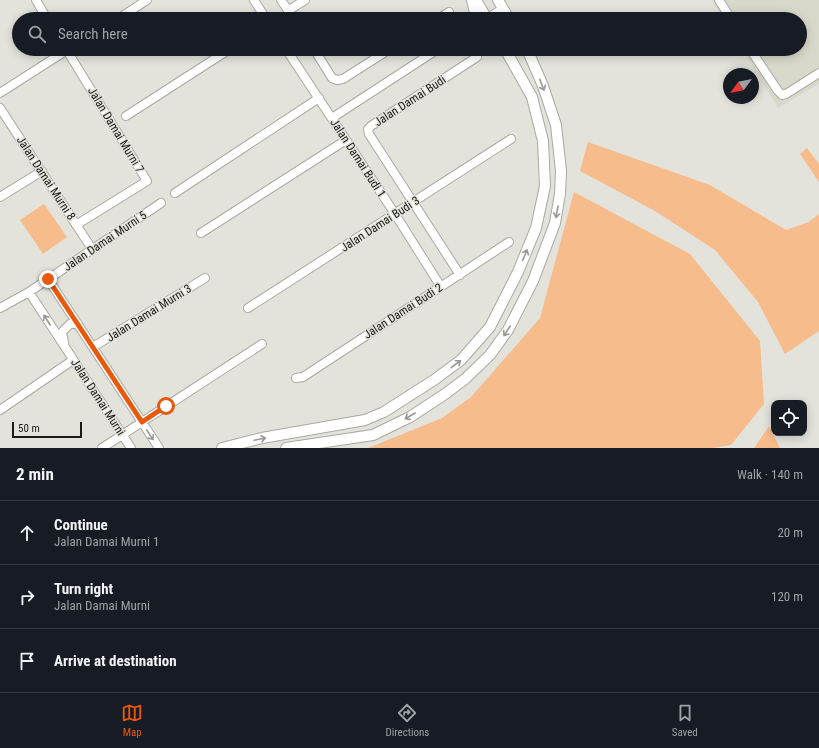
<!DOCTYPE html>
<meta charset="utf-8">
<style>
:root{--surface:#171b24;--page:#242831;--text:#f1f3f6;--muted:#9ea1a6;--line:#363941;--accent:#ea580c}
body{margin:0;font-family:"Roboto Condensed",sans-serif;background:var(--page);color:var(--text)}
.controls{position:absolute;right:12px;bottom:12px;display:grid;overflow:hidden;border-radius:8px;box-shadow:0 2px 10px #0003}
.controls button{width:36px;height:36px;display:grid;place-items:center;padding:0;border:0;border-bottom:1px solid var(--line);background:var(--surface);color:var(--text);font:20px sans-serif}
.compass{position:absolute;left:723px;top:68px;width:36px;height:36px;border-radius:50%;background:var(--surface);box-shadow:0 2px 10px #0003;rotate:237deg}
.scale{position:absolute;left:12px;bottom:10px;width:70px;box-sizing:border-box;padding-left:4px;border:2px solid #1b1b18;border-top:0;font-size:11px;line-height:14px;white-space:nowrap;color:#1b1b18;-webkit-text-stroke:3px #e3e3dc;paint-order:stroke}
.stop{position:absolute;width:12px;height:12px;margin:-9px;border:3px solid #ea580c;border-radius:50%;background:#fff}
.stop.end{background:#ea580c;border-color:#fff;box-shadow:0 1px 4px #0008}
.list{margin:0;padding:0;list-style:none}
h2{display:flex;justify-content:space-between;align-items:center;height:52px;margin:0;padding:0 16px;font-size:17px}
h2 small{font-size:13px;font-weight:400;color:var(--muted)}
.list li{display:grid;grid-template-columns:26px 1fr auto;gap:12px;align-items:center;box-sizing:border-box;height:64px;padding:0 16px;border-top:1px solid var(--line)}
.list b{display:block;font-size:15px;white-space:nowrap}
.list p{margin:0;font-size:13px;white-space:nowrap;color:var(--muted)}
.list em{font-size:13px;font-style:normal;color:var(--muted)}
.icon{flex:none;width:22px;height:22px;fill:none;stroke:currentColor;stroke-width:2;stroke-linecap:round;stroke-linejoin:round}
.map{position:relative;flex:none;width:819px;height:448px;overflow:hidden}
.search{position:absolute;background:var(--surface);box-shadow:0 2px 10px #0003;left:12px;right:12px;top:12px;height:44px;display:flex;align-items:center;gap:10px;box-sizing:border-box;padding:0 14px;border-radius:22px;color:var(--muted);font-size:15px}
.sheet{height:244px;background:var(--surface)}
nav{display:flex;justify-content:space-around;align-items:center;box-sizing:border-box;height:56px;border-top:1px solid var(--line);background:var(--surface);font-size:11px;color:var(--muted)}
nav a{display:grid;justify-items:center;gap:2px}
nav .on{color:var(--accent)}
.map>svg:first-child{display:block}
.built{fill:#d9d9cb}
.green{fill:#f6bc8c}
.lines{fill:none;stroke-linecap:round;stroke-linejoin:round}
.minor-casing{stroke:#a9a9a3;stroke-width:10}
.tertiary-casing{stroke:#a9a9a3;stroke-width:12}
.minor{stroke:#fff;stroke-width:8}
.tertiary{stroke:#fff;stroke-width:10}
.oneway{stroke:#989897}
.route{stroke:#ea580c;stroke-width:5}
.labels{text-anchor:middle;stroke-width:3;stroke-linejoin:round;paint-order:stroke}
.street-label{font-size:12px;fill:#1b1b18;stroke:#e3e3dc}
</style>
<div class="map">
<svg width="819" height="448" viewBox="0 0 819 448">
<rect width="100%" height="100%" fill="#e3e3dc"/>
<path class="built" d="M 712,0 L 819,0 L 819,84 L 778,108 L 742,49 L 800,49 L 800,19 L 723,19 Z"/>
<path class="green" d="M 588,142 L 710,185 L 786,230 L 809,222 L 819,214 L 819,331 L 785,354 L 758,302 L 715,250 L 655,211 L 580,171 Z
M 807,148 L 819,164 L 819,182 L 800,154 Z
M 574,192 L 690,254 L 760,341 L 764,404 L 731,445 L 713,448 L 368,448 L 442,418 L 471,397 L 540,318 Z
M 44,204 L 67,237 L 43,254 L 20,220 Z
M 769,426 L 780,448 L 754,448 Z"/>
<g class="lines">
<defs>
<path id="minor" d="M 36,0 L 47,19
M 254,0 L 266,19
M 281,0 L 294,19
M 719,0 L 731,19
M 289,10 L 305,0
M 118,19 L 147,0
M 438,19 L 449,12
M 485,19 L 503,9
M 66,49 L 147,181 L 76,225
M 286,49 L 395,214 L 441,287
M 314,49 L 332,78 L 337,80 L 343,79 L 390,49
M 750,49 L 778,91 L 782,95 L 786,94 L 819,73
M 0,93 L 67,50
M 0,108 L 92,249
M 126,116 L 230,49
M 332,118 L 438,49
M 175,193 L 319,98
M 0,197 L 42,171
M 201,233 L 346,140
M 460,275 L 369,134 L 368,129 L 371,126 L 477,57
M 48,279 L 159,448
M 29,292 L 131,448
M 0,308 L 29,292 L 161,203
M 248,308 L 511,139
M 64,343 L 62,332 L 70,324 L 78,324
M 93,347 L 205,278
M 296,378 L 303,377 L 509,242
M 0,410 L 73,360
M 102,448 L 262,344"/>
<path id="tertiary" d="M 476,0 L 487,19
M 498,0 L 509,19
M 472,19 L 475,13 L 472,0
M 222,448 L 262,438 L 365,420 L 384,412 L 434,380 L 461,360 L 490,327 L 518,272 L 536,228 L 545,186 L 543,141 L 532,97 L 505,49
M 286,448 L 373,435 L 410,417 L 445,394 L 465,379 L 490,355 L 508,330 L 533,281 L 555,223 L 560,194 L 561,171 L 556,125 L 543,86 L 527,49"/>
</defs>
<use href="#minor" class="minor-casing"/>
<use href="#tertiary" class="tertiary-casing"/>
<use href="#minor" class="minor"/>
<use href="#tertiary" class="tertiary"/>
</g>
<defs><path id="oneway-shaft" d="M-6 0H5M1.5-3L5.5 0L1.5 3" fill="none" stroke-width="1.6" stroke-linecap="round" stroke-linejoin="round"/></defs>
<g class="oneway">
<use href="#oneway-shaft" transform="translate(542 85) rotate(69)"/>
<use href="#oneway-shaft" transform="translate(557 212) rotate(100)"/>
<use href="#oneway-shaft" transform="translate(525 255) rotate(-67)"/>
<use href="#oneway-shaft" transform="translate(47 320) rotate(-123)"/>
<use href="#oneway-shaft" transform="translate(507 331) rotate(123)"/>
<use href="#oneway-shaft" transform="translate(456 364) rotate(-37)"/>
<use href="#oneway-shaft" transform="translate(410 416) rotate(150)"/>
<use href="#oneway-shaft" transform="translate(150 435) rotate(57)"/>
<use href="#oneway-shaft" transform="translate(260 439) rotate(-12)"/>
</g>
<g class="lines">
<path class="route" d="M 48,279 L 142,422 L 166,406"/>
</g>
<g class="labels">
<g class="street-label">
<text transform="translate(410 101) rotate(-33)" y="4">Jalan Damai Budi</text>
<text transform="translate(116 130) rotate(59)" y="4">Jalan Damai Murni 7</text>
<text transform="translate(358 158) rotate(57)" y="4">Jalan Damai Budi 1</text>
<text transform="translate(46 178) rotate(57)" y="4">Jalan Damai Murni 8</text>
<text transform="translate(380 224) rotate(-33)" y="4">Jalan Damai Budi 3</text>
<text transform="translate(105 241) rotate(-34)" y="4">Jalan Damai Murni 5</text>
<text transform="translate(403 311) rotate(-33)" y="4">Jalan Damai Budi 2</text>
<text transform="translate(149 313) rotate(-32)" y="4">Jalan Damai Murni 3</text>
<text transform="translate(98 397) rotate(57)" y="4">Jalan Damai Murni</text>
</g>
</g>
</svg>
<div class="controls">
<button><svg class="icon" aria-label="locate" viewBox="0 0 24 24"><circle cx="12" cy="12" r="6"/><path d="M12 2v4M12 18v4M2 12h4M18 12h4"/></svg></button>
</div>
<svg class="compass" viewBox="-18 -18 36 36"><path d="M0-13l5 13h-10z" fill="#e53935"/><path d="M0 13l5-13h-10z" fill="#9ea1a6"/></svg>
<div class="scale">50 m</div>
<div class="stop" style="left:166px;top:406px"></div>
<div class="stop end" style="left:48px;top:279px"></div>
<div class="search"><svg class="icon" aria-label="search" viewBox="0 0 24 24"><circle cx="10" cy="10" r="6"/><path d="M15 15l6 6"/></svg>Search here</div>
</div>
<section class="sheet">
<h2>2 min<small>Walk · 140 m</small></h2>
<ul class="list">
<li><svg class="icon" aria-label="ahead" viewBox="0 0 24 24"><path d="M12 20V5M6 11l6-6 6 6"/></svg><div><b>Continue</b><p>Jalan Damai Murni 1</p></div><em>20 m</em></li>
<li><svg class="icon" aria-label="right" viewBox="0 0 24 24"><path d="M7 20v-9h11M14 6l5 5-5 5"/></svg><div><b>Turn right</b><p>Jalan Damai Murni</p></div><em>120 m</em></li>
<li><svg class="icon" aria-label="arrive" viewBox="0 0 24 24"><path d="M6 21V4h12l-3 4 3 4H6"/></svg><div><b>Arrive at destination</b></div></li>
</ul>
</section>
<nav>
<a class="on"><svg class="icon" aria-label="map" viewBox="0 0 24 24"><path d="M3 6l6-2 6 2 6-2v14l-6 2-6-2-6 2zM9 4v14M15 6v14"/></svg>Map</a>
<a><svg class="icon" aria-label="directions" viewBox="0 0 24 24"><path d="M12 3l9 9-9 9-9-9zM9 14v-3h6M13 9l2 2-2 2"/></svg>Directions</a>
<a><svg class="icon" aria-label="saved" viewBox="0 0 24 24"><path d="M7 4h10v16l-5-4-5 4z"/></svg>Saved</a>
</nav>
